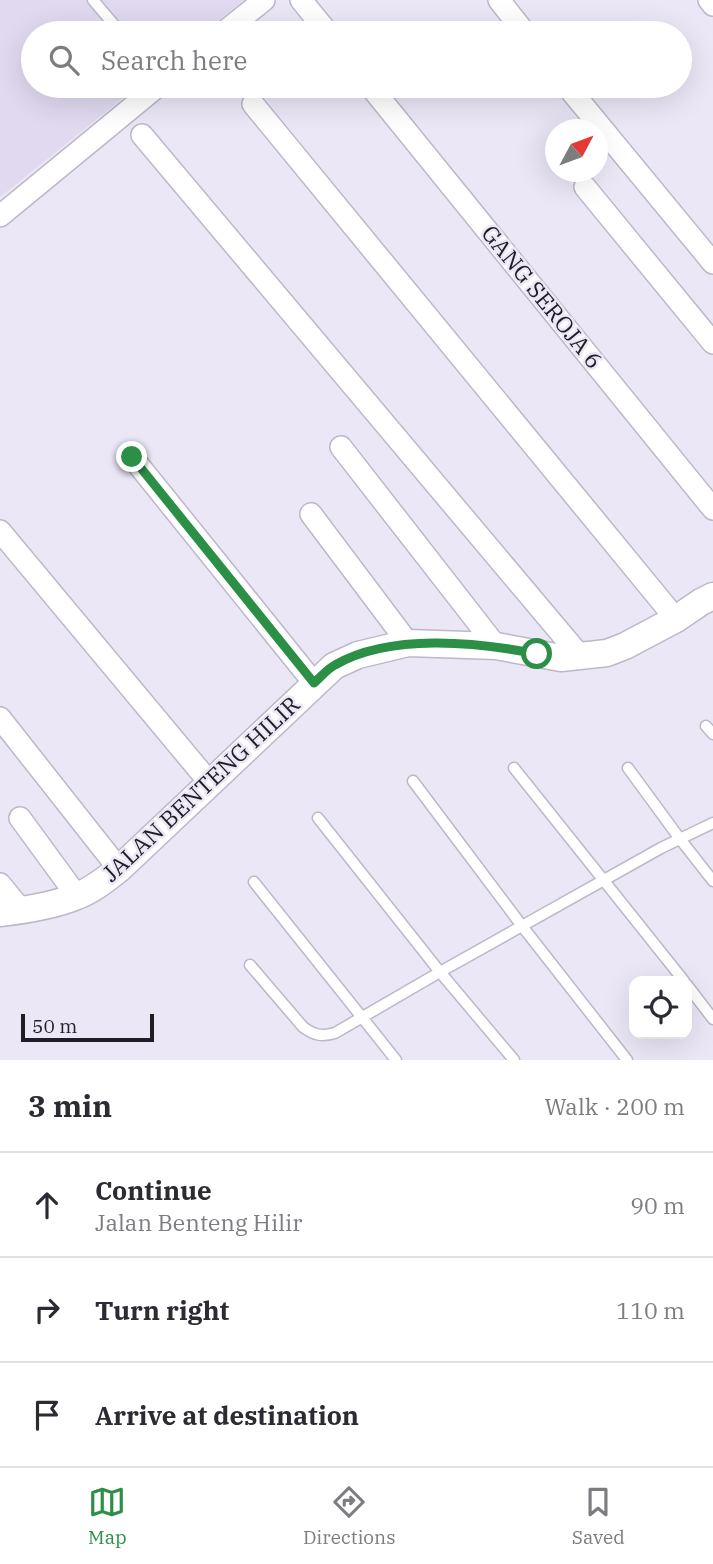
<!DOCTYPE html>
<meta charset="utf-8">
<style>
:root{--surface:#fff;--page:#f7f7f7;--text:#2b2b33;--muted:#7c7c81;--line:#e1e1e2;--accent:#2b9045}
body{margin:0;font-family:"IBM Plex Serif",serif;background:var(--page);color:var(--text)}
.controls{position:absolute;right:21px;bottom:21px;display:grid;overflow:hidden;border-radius:14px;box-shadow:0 7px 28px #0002}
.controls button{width:63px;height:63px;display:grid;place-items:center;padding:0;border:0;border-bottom:2px solid var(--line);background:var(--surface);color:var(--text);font:35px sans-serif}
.compass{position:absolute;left:545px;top:119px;width:63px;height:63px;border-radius:50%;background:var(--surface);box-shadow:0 7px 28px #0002;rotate:49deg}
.scale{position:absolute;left:21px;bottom:18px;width:133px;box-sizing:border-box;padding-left:7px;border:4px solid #201e24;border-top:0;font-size:19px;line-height:24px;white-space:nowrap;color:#201e24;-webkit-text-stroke:5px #ebe7f7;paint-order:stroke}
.stop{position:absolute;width:21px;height:21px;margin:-16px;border:5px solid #2b9045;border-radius:50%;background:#fff}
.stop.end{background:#2b9045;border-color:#fff;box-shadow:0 2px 7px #0008}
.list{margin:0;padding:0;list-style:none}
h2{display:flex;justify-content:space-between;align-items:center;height:91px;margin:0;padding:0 28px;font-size:30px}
h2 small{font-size:23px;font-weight:400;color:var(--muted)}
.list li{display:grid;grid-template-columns:46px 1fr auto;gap:21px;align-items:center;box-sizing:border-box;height:105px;padding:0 28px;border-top:2px solid var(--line)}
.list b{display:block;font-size:26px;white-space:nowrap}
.list p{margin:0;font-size:23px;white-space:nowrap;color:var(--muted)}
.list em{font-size:23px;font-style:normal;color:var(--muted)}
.icon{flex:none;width:38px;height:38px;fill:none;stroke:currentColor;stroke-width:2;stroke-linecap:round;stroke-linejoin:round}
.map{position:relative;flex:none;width:713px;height:1060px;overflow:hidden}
.search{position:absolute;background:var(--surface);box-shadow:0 7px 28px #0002;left:21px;right:21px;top:21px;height:77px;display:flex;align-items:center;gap:18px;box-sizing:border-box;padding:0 24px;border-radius:38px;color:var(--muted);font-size:26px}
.sheet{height:406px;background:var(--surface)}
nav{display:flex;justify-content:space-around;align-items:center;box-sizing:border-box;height:98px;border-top:2px solid var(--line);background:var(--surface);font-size:19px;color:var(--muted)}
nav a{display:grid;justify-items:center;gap:4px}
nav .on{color:var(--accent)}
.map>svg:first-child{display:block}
.built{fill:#e0d9f0}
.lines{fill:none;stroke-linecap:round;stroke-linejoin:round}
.service-casing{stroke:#bcb8c7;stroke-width:13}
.minor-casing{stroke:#bcb8c7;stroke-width:24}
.tertiary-casing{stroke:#bcb8c7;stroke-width:29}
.service{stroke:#fff;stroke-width:10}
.minor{stroke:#fff;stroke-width:21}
.tertiary{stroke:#fff;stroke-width:26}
.route{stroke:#2b9045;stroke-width:9}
.labels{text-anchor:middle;stroke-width:5;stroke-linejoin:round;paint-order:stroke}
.street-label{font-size:23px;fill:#201e24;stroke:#ebe7f7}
</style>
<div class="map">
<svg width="713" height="1060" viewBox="0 0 713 1060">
<rect width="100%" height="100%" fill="#ebe7f7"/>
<path class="built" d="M 0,0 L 244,0 L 203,33 L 33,33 L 33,86 L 138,86 L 0,197 Z"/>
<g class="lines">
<defs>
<path id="service" d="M 93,0 L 121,33
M 706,726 L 713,734
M 514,768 L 684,981
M 628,768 L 680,839 L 713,881
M 413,781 L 522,926 L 627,1060
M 318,818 L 440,972 L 514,1060
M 254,882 L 396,1060
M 250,965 L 303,1027 C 314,1035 321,1037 335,1033 L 440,972 L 661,848 L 713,823
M 687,985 L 713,1019"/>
<path id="minor" d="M 301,0 L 328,33
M 499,0 L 525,33
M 709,0 L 713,5
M 223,33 L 264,0
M 370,86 L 713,509
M 567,86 L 713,263
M 253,104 L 676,619
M 142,135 L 581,657
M 585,187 L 713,343
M 0,216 L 158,86
M 341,447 L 496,646
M 132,457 L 314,683
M 311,514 L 408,643
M 0,531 L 210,783
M 0,718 L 119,869
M 20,818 L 77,896
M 0,884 L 22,911"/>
<path id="tertiary" d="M 0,913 C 26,910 53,906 77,896 C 93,890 106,879 119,869 L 334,666 L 358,655 L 408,643 L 496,646 L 561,658 L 607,653 L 625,646 L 676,619 L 701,602 L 713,596"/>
</defs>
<use href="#service" class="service-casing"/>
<use href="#minor" class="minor-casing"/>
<use href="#tertiary" class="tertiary-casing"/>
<use href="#service" class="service"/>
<use href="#minor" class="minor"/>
<use href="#tertiary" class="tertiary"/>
</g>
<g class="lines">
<path class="route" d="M 132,457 L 314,683 C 321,677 327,669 335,665 C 390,633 477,642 537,654"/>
</g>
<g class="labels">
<g class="street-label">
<text transform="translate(542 297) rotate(51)" y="8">GANG SEROJA 6</text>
<text transform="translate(201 789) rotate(-43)" y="8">JALAN BENTENG HILIR</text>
</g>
</g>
</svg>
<div class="controls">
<button><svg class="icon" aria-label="locate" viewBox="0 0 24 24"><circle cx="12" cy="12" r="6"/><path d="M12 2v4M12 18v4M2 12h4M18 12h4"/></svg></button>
</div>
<svg class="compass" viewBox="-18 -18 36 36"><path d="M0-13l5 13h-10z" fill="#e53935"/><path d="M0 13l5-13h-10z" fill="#7c7c81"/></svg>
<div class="scale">50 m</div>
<div class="stop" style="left:537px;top:654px"></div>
<div class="stop end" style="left:132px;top:457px"></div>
<div class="search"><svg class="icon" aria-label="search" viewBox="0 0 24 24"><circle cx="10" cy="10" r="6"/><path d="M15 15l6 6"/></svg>Search here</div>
</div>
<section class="sheet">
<h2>3 min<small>Walk · 200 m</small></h2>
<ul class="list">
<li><svg class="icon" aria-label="ahead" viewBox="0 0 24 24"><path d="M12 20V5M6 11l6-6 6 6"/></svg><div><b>Continue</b><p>Jalan Benteng Hilir</p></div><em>90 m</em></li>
<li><svg class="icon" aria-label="right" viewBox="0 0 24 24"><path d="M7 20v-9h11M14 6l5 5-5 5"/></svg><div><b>Turn right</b></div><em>110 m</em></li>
<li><svg class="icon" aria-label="arrive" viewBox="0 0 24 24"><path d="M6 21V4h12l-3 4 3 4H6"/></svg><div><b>Arrive at destination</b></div></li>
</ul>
</section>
<nav>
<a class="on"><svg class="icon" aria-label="map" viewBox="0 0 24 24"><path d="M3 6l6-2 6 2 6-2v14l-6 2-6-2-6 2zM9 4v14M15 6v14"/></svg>Map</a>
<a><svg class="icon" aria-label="directions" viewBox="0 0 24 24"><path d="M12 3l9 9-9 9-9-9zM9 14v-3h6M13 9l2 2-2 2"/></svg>Directions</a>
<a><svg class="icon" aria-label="saved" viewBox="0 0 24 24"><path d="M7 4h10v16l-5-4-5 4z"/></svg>Saved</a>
</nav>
